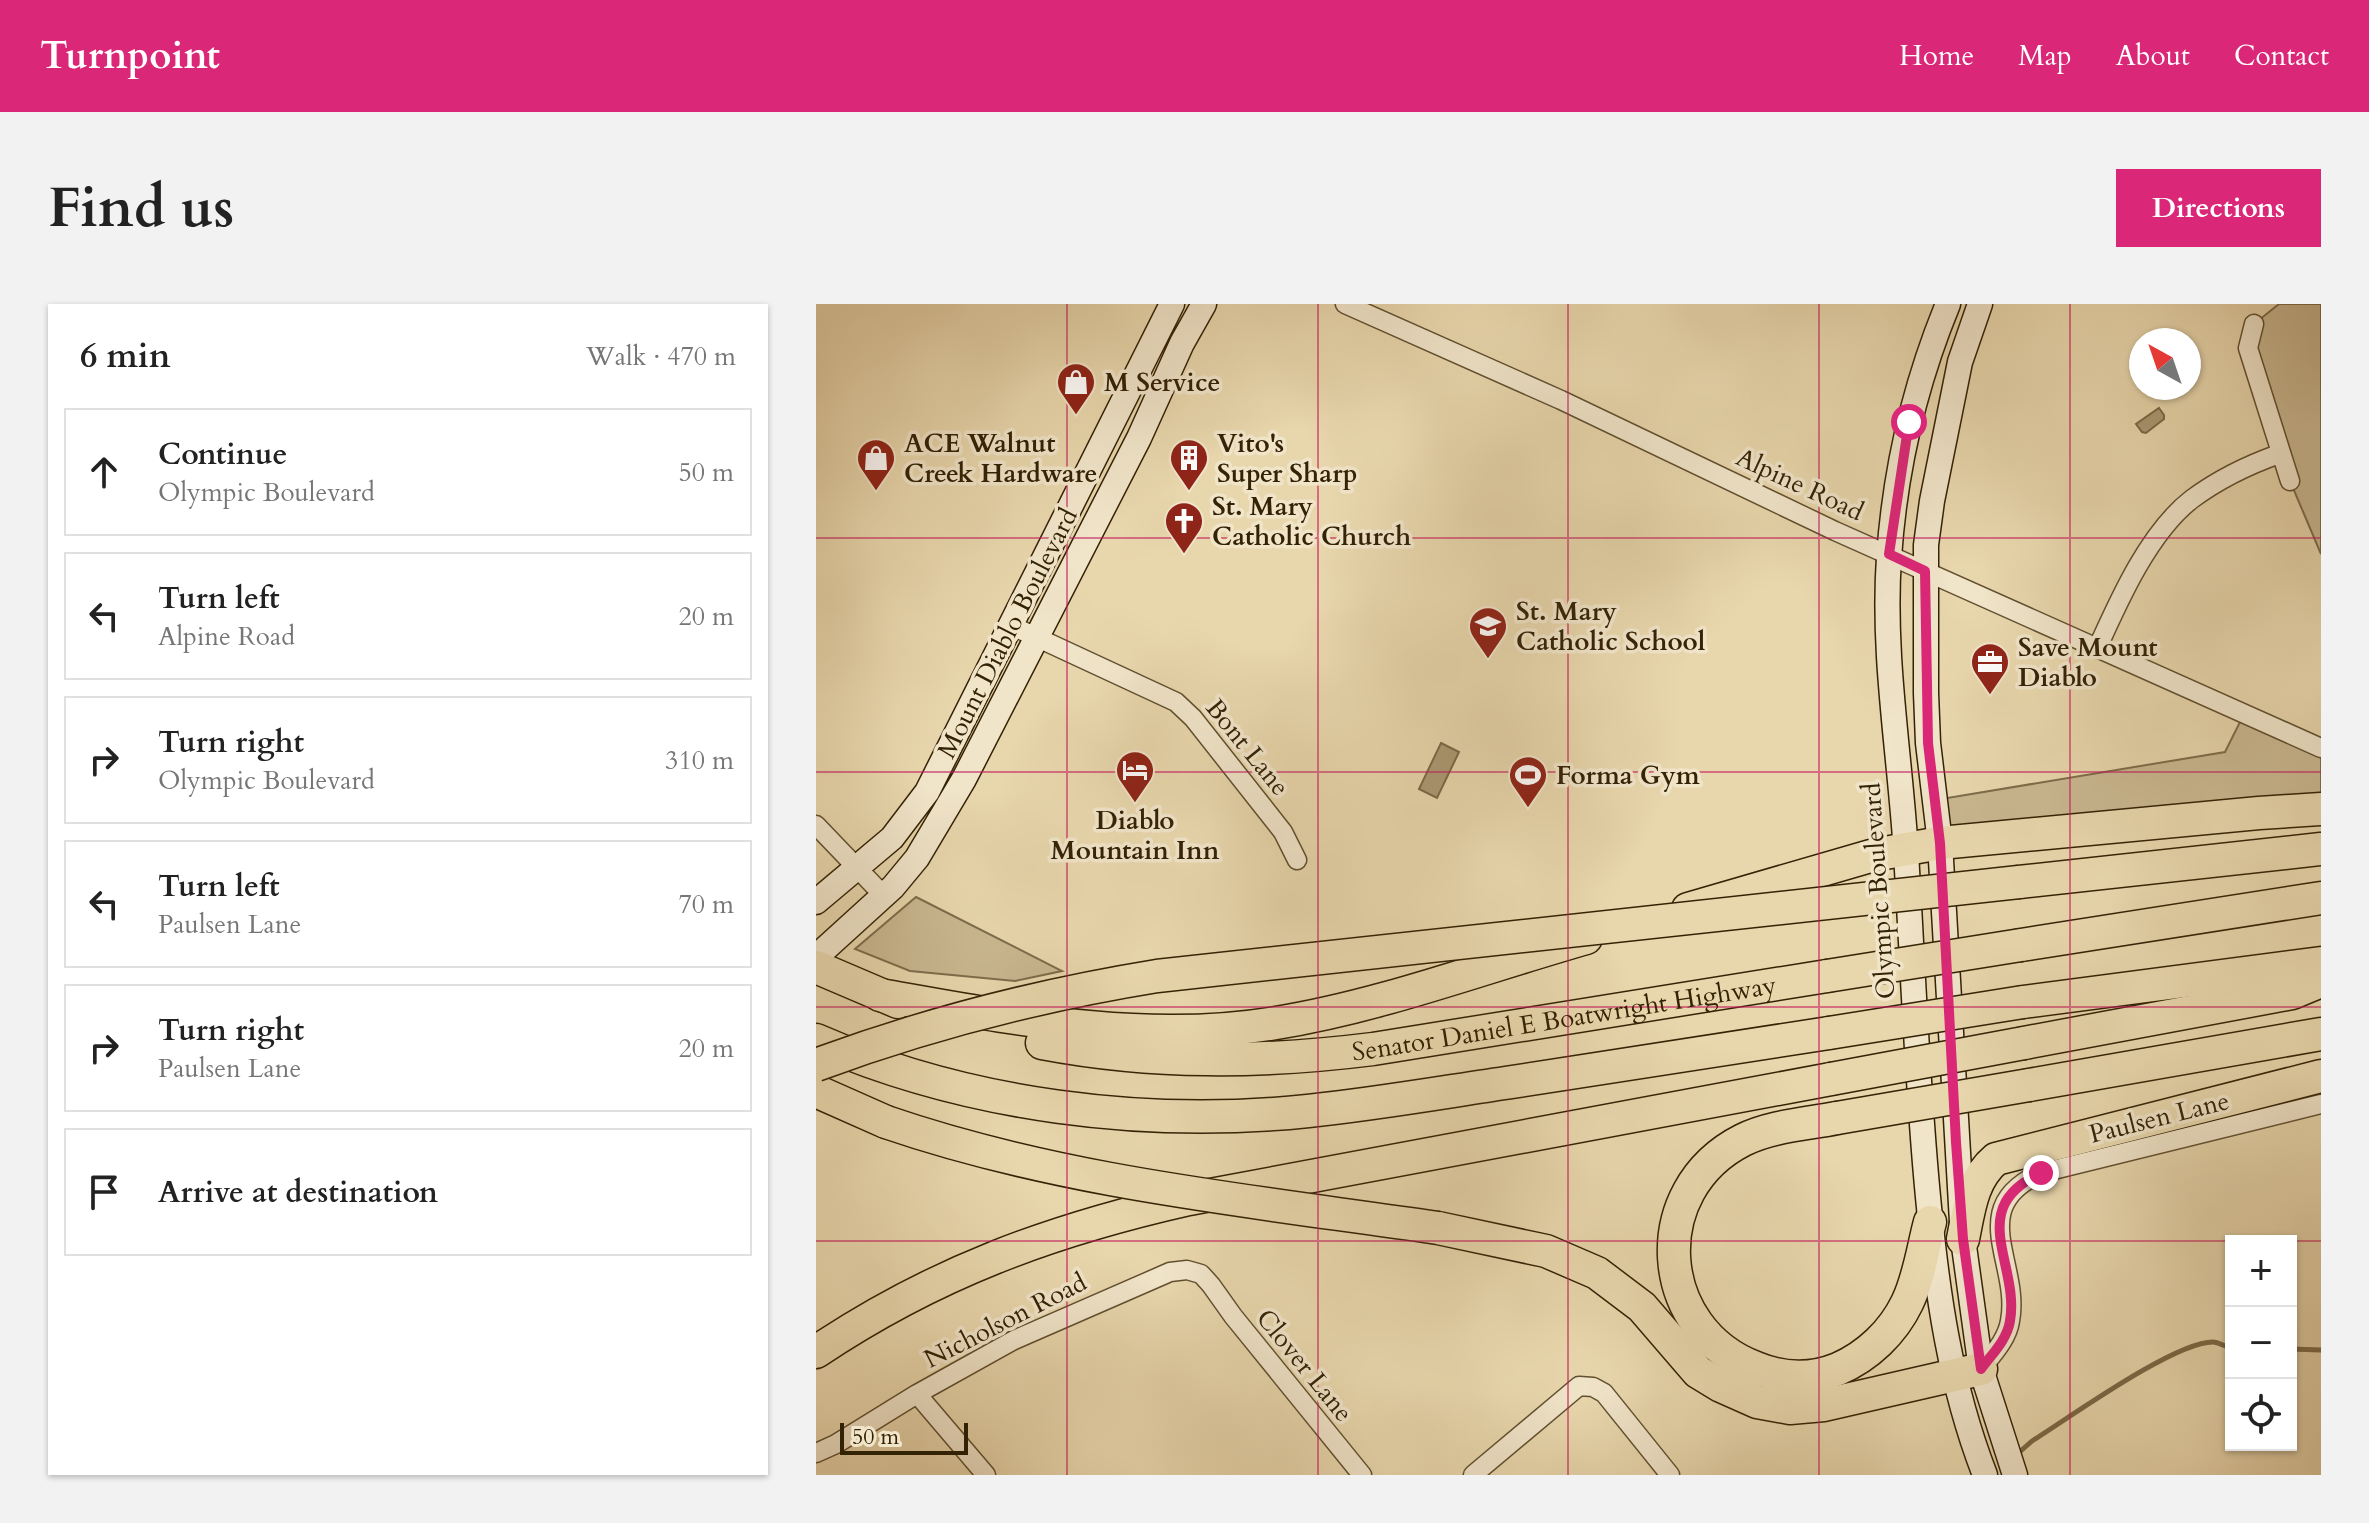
<!DOCTYPE html>
<meta charset="utf-8">
<style>
:root{--surface:#fff;--page:#f2f2f2;--text:#222;--muted:#767676;--line:#e0e0e0;--accent:#db2777}
body{margin:0;font-family:Cardo,serif;background:var(--page);color:var(--text)}
.controls{position:absolute;right:24px;bottom:24px;display:grid;overflow:hidden;border-radius:0px;box-shadow:0 2px 6px #0004}
.controls button{width:72px;height:72px;display:grid;place-items:center;padding:0;border:0;border-bottom:2px solid var(--line);background:var(--surface);color:var(--text);font:40px sans-serif}
.compass{position:absolute;left:1313px;top:24px;width:72px;height:72px;border-radius:50%;background:var(--surface);box-shadow:0 2px 6px #0004;rotate:320deg}
.scale{position:absolute;left:24px;bottom:20px;width:128px;box-sizing:border-box;padding-left:8px;border:4px solid #342205;border-top:0;font-size:22px;line-height:28px;white-space:nowrap;color:#342205;-webkit-text-stroke:6px #f0e4c9;paint-order:stroke}
.stop{position:absolute;width:24px;height:24px;margin:-18px;border:6px solid #db2777;border-radius:50%;background:#fff}
.stop.end{background:#db2777;border-color:#fff;box-shadow:0 2px 8px #0008}
.list{margin:0;padding:0;list-style:none}
h2{display:flex;justify-content:space-between;align-items:center;height:104px;margin:0;padding:0 32px;font-size:34px}
h2 small{font-size:26px;font-weight:400;color:var(--muted)}
.list li{display:grid;grid-template-columns:52px 1fr auto;gap:24px;align-items:center;box-sizing:border-box;height:128px;margin:0 16px 16px;padding:0 16px;border:2px solid var(--line);border-radius:0px}
.list b{display:block;font-size:30px;white-space:nowrap}
.list p{margin:0;font-size:26px;white-space:nowrap;color:var(--muted)}
.list em{font-size:26px;font-style:normal;color:var(--muted)}
.icon{flex:none;width:44px;height:44px;fill:none;stroke:currentColor;stroke-width:2;stroke-linecap:round;stroke-linejoin:round}
.map{position:relative;flex:none;width:1505px;height:1171px;overflow:hidden;border-radius:0px}
header{display:flex;align-items:center;gap:48px;box-sizing:border-box;height:112px;padding:0 40px;background:var(--accent);color:#fff}
header strong{font-size:38px}
nav{display:flex;gap:44px;margin-inline-start:auto;font-size:28px}
.intro{display:flex;align-items:center;justify-content:space-between;box-sizing:border-box;height:192px;padding:0 48px}
h1{margin:0;font-size:56px}
.button{padding:20px 36px;border-radius:0px;background:var(--accent);color:#fff;font-size:28px;font-weight:700}
main{display:flex;gap:48px;padding:0 48px}
aside{flex:1;background:var(--surface);border-radius:0px;box-shadow:0 2px 6px #0004}
.map>svg:first-child{display:block}
.green{fill:#c9b790;stroke:#7e6c4a;stroke-width:2}
.water{fill:#ab9973;stroke:#7b6947;stroke-width:2}
.lines{fill:none;stroke-linecap:round;stroke-linejoin:round}
.stream{stroke:#7b6947;stroke-width:5}
.street-casing{stroke:#614f2f;stroke-width:21}
.secondary-casing{stroke:#342205;stroke-width:27}
.highway-casing{stroke:#342205;stroke-width:35}
.street{stroke:#f0e4c9;stroke-width:18}
.secondary{stroke:#f0e4c9;stroke-width:24}
.highway{stroke:#e8d6ac;stroke-width:32}
.highway-bridge-casing{stroke:#342205;stroke-width:35;stroke-linecap:butt}
.highway-bridge{stroke:#e8d6ac;stroke-width:32}
.route{stroke:#db2777;stroke-width:10}
.grid{fill:none;stroke:#c2185b;stroke-width:2;stroke-opacity:0.55}
.labels{text-anchor:middle;stroke-width:7;stroke-linejoin:round;paint-order:stroke}
.poi-label{font-size:26px;font-weight:bold;fill:#342205;stroke:#f0e4c9;text-anchor:start}
.street-label{font-size:26px;fill:#342205;stroke:#f0e4c9}
</style>
<header>
<strong>Turnpoint</strong>
<nav><a>Home</a><a>Map</a><a>About</a><a>Contact</a></nav>
</header>
<div class="intro"><h1>Find us</h1><a class="button">Directions</a></div>
<main>
<aside>
<h2>6 min<small>Walk · 470 m</small></h2>
<ul class="list">
<li><svg class="icon" aria-label="ahead" viewBox="0 0 24 24"><path d="M12 20V5M6 11l6-6 6 6"/></svg><div><b>Continue</b><p>Olympic Boulevard</p></div><em>50 m</em></li>
<li><svg class="icon" aria-label="left" viewBox="0 0 24 24"><path d="M17 20v-9H6M10 6l-5 5 5 5"/></svg><div><b>Turn left</b><p>Alpine Road</p></div><em>20 m</em></li>
<li><svg class="icon" aria-label="right" viewBox="0 0 24 24"><path d="M7 20v-9h11M14 6l5 5-5 5"/></svg><div><b>Turn right</b><p>Olympic Boulevard</p></div><em>310 m</em></li>
<li><svg class="icon" aria-label="left" viewBox="0 0 24 24"><path d="M17 20v-9H6M10 6l-5 5 5 5"/></svg><div><b>Turn left</b><p>Paulsen Lane</p></div><em>70 m</em></li>
<li><svg class="icon" aria-label="right" viewBox="0 0 24 24"><path d="M7 20v-9h11M14 6l5 5-5 5"/></svg><div><b>Turn right</b><p>Paulsen Lane</p></div><em>20 m</em></li>
<li><svg class="icon" aria-label="arrive" viewBox="0 0 24 24"><path d="M6 21V4h12l-3 4 3 4H6"/></svg><div><b>Arrive at destination</b></div></li>
</ul>
</aside>
<div class="map">
<svg width="1505" height="1171" viewBox="0 0 1505 1171">
<rect width="100%" height="100%" fill="#e8d6ac"/>
<filter id="stains"><feTurbulence type="fractalNoise" baseFrequency=".0025" numOctaves="4"/><feColorMatrix values="0 0 0 0 .2 0 0 0 0 .09 0 0 0 0 .02 0 0 0 .5 -.17"/></filter>
<radialGradient id="worn" r=".72"><stop offset=".6" stop-color="#630" stop-opacity="0"/><stop offset="1" stop-color="#630" stop-opacity=".3"/></radialGradient>
<path class="green" d="M 1463,0 L 1505,0 L 1505,250 L 1474,177 L 1432,44 L 1438,20 Z
M 1428,410 L 1505,444 L 1505,505 L 1124,539 L 1119,496 L 1409,448 Z
M 100,593 L 246,667 L 199,677 L 94,667 L 39,645 Z"/>
<path class="water" d="M 1343,104 L 1348,111 L 1348,115 L 1330,129 L 1326,128 L 1320,120 Z
M 625,439 L 643,448 L 621,494 L 603,485 Z"/>
<g class="lines">
<path class="stream" d="M 1475,1045 L 1505,1046
M 1199,1152 L 1216,1137 C 1253,1114 1358,1038 1397,1038 C 1402,1038 1410,1043 1415,1044"/>
<defs>
<path id="street" d="M 529,0 L 745,96 L 1019,227 L 1505,444
M 1438,20 L 1432,44 L 1474,177
M 194,321 L 360,398 L 377,414 L 467,528 L 481,556
M 1281,345 C 1303,296 1333,228 1376,195 C 1403,175 1432,161 1463,150
M 0,521 L 68,592
M 1165,1065 C 1176,1051 1191,1036 1194,1017 C 1205,960 1148,903 1225,869 L 1505,800
M 101,1090 L 170,1171
M 0,1149 L 20,1140 L 101,1090 L 198,1036 L 354,968 L 371,966 L 385,970 L 395,981 L 417,1012 L 546,1171
M 657,1171 L 763,1082 L 777,1083 L 788,1089 L 854,1171"/>
<path id="secondary" d="M 1132,0 C 1099,80 1079,166 1073,253 C 1066,352 1084,450 1090,549 C 1097,664 1101,779 1112,893 C 1121,989 1134,1081 1169,1171
M 1164,0 L 1144,58 L 1116,197 L 1110,241 L 1110,389 L 1112,439 L 1124,539 L 1147,935 L 1165,1065 L 1199,1171
M 0,598 L 76,534 L 111,488 L 356,0
M 0,653 L 77,583 L 101,554 L 148,475 L 323,134 L 366,39 L 388,0"/>
<g id="highway">
<path d="M 1203,578 L 1505,545"/>
<path d="M 872,605 L 1058,551 L 1124,539 L 1443,509 L 1505,505"/>
<path d="M 1205,641 L 1505,594"/>
<path d="M 0,663 L 82,698"/>
<path d="M 64,691 C 195,714 327,741 460,719 C 565,702 668,663 770,634"/>
<path d="M 1207,698 L 1505,659"/>
<path d="M 0,736 C 151,802 329,824 492,807 C 560,800 628,788 696,778 C 801,761 907,745 1013,729"/>
<path id="s1" d="M 226,739 C 337,760 445,759 557,745 L 1011,672"/>
<path d="M 1208,739 L 1476,689 L 1505,677"/>
<path d="M 1213,781 L 1505,730"/>
<path d="M 0,787 L 70,818"/>
<path d="M 1021,814 C 990,820 955,822 927,836 C 828,886 838,1026 940,1064 C 967,1075 995,1076 1022,1065 C 1052,1052 1077,1028 1091,999 C 1103,975 1107,944 1114,918"/>
<path d="M 622,924 L 730,947 L 781,969 L 826,1003 L 882,1068 L 905,1082 L 941,1098 L 974,1104 L 1008,1101 L 1165,1065"/>
<path d="M 1147,935 C 1153,905 1156,875 1180,855 L 1505,772"/>
<path d="M 0,1048 C 118,969 235,926 373,895 L 1015,775"/>
</g>
</defs>
<use href="#street" class="street-casing"/>
<use href="#secondary" class="secondary-casing"/>
<use href="#highway" class="highway-casing"/>
<use href="#street" class="street"/>
<use href="#secondary" class="secondary"/>
<use href="#highway" class="highway"/>
<defs>
<path id="highway-bridge" d="M 1011,672 L 1205,641
M 1013,729 L 1207,698
M 0,761 C 111,720 224,691 341,672 L 1203,578
M 1015,775 L 1208,739
M 1021,814 L 1213,781
M 70,818 C 248,879 437,897 622,924"/>
</defs>
<use href="#highway-bridge" class="highway-bridge-casing"/>
<use href="#highway-bridge" class="highway-bridge"/>
</g>
<g class="lines">
<path class="route" d="M 1093,118 L 1073,250 L 1109,267 L 1112,439 L 1124,539 L 1140,838 L 1147,935 L 1165,1065 C 1176,1050 1191,1036 1194,1017 C 1204,960 1148,904 1225,869"/>
</g>
<path class="grid" d="M 251,0 L 251,1171M 502,0 L 502,1171M 752,0 L 752,1171M 1003,0 L 1003,1171M 1254,0 L 1254,1171M 0,234 L 1505,234M 0,468 L 1505,468M 0,703 L 1505,703M 0,937 L 1505,937"/>
<defs>
<symbol id="shop-pin" viewBox="-11 -11 22 30"><path d="M0 17L-7.5 6A9.5 9.5 0 1 1 7.5 6Z" fill="#8f2418" stroke="#f0e4c9"/><path d="M-5-2.5h2.3a2.7 3.5 0 0 1 5.4 0H5L5.5 6h-11ZM-1.5-2.5h3a1.5 2.3 0 0 0-3 0Z" fill="#fff"/></symbol>
<symbol id="building-pin" viewBox="-11 -11 22 30"><path d="M0 17L-7.5 6A9.5 9.5 0 1 1 7.5 6Z" fill="#8f2418" stroke="#f0e4c9"/><path d="M-4-6H4V6H1V3H-1V6H-4ZM-2.5-4.3h1.7v1.8h-1.7ZM.8-4.3h1.7v1.8H.8ZM-2.5-1h1.7V.8h-1.7ZM.8-1h1.7V.8H.8Z" fill="#fff"/></symbol>
<symbol id="church-pin" viewBox="-11 -11 22 30"><path d="M0 17L-7.5 6A9.5 9.5 0 1 1 7.5 6Z" fill="#8f2418" stroke="#f0e4c9"/><path d="M-1.2-6h2.4v3.5h3.3v2.4h-3.3V6h-2.4V-.1h-3.3v-2.4h3.3Z" fill="#fff"/></symbol>
<symbol id="school-pin" viewBox="-11 -11 22 30"><path d="M0 17L-7.5 6A9.5 9.5 0 1 1 7.5 6Z" fill="#8f2418" stroke="#f0e4c9"/><path d="M0-5L7-2L0 1L-7-2ZM-4 1L0 2.5L4 1V4Q0 6-4 4Z" fill="#fff"/></symbol>
<symbol id="office-pin" viewBox="-11 -11 22 30"><path d="M0 17L-7.5 6A9.5 9.5 0 1 1 7.5 6Z" fill="#8f2418" stroke="#f0e4c9"/><path d="M-6-3h4V-5.5h4V-3h4V5H-6ZM-1-4.5V-3h2v-1.5ZM-6 0V1H6V0Z" fill="#fff"/></symbol>
<symbol id="hotel-pin" viewBox="-11 -11 22 30"><path d="M0 17L-7.5 6A9.5 9.5 0 1 1 7.5 6Z" fill="#8f2418" stroke="#f0e4c9"/><path d="M-6-4.5h1.5V1H6V5H4.5V3h-9V5H-6ZM-4 0a1.8 1.8 0 1 1 3.6 0ZM.5 0V-2.5h3Q6-2.5 6 0Z" fill="#fff"/></symbol>
<symbol id="stadium-pin" viewBox="-11 -11 22 30"><path d="M0 17L-7.5 6A9.5 9.5 0 1 1 7.5 6Z" fill="#8f2418" stroke="#f0e4c9"/><path d="M0-5a6.5 5 0 1 0 0 10a6.5 5 0 1 0 0-10ZM-3.5-1.8h7v3.6h-7Z" fill="#fff"/></symbol>
</defs>
<g fill-rule="evenodd">
<use href="#shop-pin" x="238" y="56" width="44" height="60"/>
<use href="#shop-pin" x="38" y="132" width="44" height="60"/>
<use href="#building-pin" x="351" y="132" width="44" height="60"/>
<use href="#church-pin" x="346" y="195" width="44" height="60"/>
<use href="#school-pin" x="650" y="300" width="44" height="60"/>
<use href="#office-pin" x="1152" y="336" width="44" height="60"/>
<use href="#hotel-pin" x="297" y="444" width="44" height="60"/>
<use href="#stadium-pin" x="690" y="449" width="44" height="60"/>
</g>
<g class="labels">
<g class="poi-label">
<text x="288" y="87">M Service</text>
<text x="88" y="148">ACE Walnut<tspan x="88" dy="30">Creek Hardware</tspan></text>
<text x="401" y="148">Vito's<tspan x="401" dy="30">Super Sharp</tspan></text>
<text x="396" y="211">St. Mary<tspan x="396" dy="30">Catholic Church</tspan></text>
<text x="700" y="316">St. Mary<tspan x="700" dy="30">Catholic School</tspan></text>
<text x="1202" y="352">Save Mount<tspan x="1202" dy="30">Diablo</tspan></text>
<text x="740" y="480">Forma Gym</text>
<text x="319" y="525" text-anchor="middle">Diablo<tspan x="319" dy="30">Mountain Inn</tspan></text>
</g>
<g class="street-label">
<text transform="translate(984 180) rotate(25)" y="9">Alpine Road</text>
<text transform="translate(191 329) rotate(-63)" y="9">Mount Diablo Boulevard</text>
<text transform="translate(432 443) rotate(51)" y="9">Bont Lane</text>
<text transform="translate(1062 587) rotate(-94)" y="9">Olympic Boulevard</text>
<text dy="9" stroke="none"><textPath href="#s1" startOffset="526">Senator Daniel E Boatwright Highway</textPath></text>
<text transform="translate(1343 813) rotate(-14)" y="9">Paulsen Lane</text>
<text transform="translate(189 1016) rotate(-27)" y="9">Nicholson Road</text>
<text transform="translate(489 1061) rotate(51)" y="9">Clover Lane</text>
</g>
</g>
<rect width="100%" height="100%" filter="url(#stains)"/>
<rect width="100%" height="100%" fill="url(#worn)"/>
</svg>
<div class="controls">
<button>+</button>
<button>−</button>
<button><svg class="icon" aria-label="locate" viewBox="0 0 24 24"><circle cx="12" cy="12" r="6"/><path d="M12 2v4M12 18v4M2 12h4M18 12h4"/></svg></button>
</div>
<svg class="compass" viewBox="-18 -18 36 36"><path d="M0-13l5 13h-10z" fill="#e53935"/><path d="M0 13l5-13h-10z" fill="#767676"/></svg>
<div class="scale">50 m</div>
<div class="stop" style="left:1093px;top:118px"></div>
<div class="stop end" style="left:1225px;top:869px"></div>
</div>
</main>
